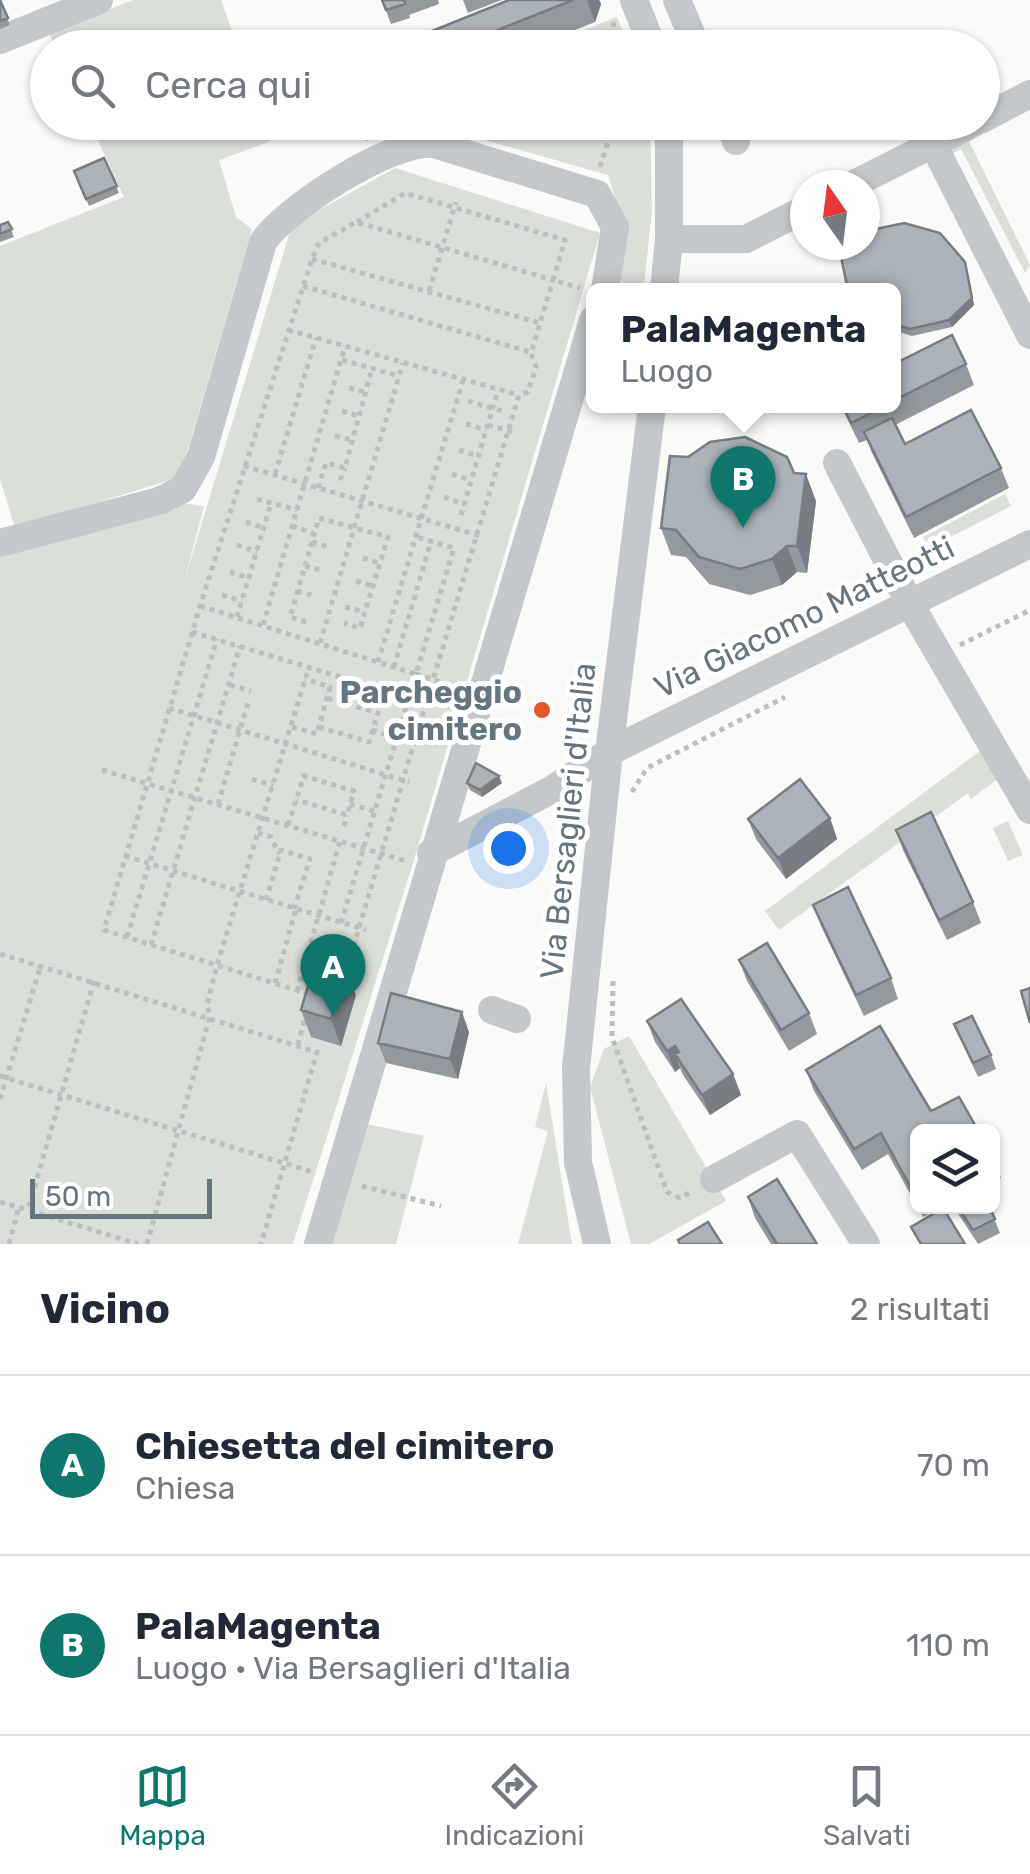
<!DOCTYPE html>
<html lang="it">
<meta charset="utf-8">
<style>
:root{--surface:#fff;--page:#f6f6f7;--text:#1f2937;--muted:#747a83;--line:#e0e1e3;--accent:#0f766e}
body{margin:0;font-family:Rubik,sans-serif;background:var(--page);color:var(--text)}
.controls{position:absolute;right:30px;bottom:30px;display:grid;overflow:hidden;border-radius:15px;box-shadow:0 2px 8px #0004}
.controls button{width:90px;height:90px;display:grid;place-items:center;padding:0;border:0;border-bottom:2px solid var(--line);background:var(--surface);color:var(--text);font:50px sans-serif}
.compass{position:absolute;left:790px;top:170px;width:90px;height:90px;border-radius:50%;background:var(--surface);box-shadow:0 2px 8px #0004;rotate:346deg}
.scale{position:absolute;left:30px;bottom:25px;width:182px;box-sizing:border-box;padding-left:10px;border:5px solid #657683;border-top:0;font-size:28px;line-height:35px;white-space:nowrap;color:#657683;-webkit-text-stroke:8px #fff;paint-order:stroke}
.you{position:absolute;left:508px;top:848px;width:35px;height:35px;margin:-25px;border:8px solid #fff;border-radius:50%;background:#1a73e8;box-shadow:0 0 0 15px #1a73e833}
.badge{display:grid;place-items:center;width:65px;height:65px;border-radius:50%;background:var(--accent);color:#fff;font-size:32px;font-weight:700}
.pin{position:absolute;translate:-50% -82px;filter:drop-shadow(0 2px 5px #0008)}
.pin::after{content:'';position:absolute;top:52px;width:35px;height:30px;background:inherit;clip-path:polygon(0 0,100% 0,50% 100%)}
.popup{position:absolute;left:586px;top:283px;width:315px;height:130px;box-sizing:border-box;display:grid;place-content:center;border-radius:15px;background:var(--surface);filter:drop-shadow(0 2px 8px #0005);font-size:32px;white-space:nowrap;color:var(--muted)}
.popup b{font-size:38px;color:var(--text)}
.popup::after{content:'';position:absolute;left:50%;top:100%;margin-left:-20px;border:20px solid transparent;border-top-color:var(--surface)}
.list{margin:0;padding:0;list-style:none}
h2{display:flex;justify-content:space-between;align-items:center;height:130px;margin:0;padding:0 40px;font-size:42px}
h2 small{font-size:32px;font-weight:400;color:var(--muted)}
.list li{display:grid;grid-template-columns:65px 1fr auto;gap:30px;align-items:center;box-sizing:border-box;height:180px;padding:0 40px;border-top:2px solid var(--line)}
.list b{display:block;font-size:38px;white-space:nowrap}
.list p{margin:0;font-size:32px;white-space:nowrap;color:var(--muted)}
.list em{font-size:32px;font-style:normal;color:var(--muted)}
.icon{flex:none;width:55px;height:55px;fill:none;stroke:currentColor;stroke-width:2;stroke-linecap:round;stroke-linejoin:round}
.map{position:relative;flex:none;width:1030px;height:1244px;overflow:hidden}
.search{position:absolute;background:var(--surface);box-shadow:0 2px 8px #0004;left:30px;right:30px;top:30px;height:110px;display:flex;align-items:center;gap:25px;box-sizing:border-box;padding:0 35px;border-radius:55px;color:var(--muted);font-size:38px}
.sheet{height:490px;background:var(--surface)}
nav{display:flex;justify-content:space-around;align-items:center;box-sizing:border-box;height:140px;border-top:2px solid var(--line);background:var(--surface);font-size:28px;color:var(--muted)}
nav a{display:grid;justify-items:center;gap:5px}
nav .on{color:var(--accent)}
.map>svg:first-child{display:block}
.green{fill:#dadfd7}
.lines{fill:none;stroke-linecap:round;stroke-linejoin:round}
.path{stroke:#bbbfc2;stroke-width:5;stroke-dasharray:5 5;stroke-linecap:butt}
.minor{stroke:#c3c8cc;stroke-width:28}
.wall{fill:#929a9f}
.shaded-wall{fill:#777d82}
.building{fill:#aab3b9;stroke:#777d82;stroke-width:2.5}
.poi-dot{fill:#e4572e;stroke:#fff;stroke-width:4}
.labels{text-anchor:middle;stroke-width:10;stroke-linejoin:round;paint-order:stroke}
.street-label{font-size:32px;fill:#657683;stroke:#fff}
.poi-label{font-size:32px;font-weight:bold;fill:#657683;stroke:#fff;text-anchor:end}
</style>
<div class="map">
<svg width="1030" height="1244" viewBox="0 0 1030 1244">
<rect width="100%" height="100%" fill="#fafaf8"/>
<path class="green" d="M 133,0 L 221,0 L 238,47 L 55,47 L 49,33 Z
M 617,17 L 629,47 L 540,47 Z
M 90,123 L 265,123 L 271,141 L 219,160 L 236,217 L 252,229 L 180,477 L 15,528 L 0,479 L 0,246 L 124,197 Z
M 425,123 L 650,123 L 652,210 L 644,285 L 630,289 L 617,277 L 626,232 L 608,175 Z
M 965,133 L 1030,265 L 1025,273 L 961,149 L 946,157 Z
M 395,168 L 600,233 L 413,863 L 293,1244 L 0,1244 L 0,551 L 182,503 L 204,506 L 184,582 L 292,225 Z
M 1005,494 L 1011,506 L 929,548 L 923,537 Z
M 984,748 L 999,778 L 971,799 L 968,793 L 779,930 L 765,911 Z
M 1008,821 L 1023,855 L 1008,861 L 993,828 Z
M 629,1036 L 726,1201 L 649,1244 L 631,1244 L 590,1087 L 604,1049 Z
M 546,1083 L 572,1244 L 518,1244 L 548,1131 L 535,1127 Z
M 367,1124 L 424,1136 L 396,1244 L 332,1244 Z"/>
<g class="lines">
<path class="path" d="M 613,22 L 617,48
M 600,167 L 614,122
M 357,222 L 405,193 L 565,240 L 553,280 L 580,288
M 312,259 L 540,323
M 303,286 L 530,352
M 429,291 L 456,202
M 288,330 L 519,395
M 342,360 L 399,376
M 349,388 L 365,392
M 468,401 L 502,411
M 342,411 L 358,416
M 466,424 L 486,430
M 488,425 L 516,433
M 335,436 L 351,440
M 459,450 L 478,456
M 244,466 L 484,537
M 275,474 L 316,338
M 452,474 L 471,480
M 340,480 L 345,468
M 318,488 L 326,463 L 345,468 L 372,368
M 444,497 L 464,504
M 257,499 L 297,510
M 461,515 L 498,390
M 246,522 L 264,528
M 292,526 L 313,533
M 312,542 L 328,547
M 237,545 L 257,552
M 363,558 L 379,563
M 305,566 L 321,570
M 230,572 L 249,578
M 356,581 L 372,586
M 297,591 L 315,596
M 222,595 L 242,601
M 200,606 L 416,674 L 454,548 L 416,537
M 345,607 L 365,612
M 237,617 L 271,503
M 306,622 L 290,617 L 319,518 L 388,537 L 360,628 L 344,623
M 263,625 L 345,346
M 192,632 L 433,705
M 320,643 L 403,363
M 960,645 L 1030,610
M 378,662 L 463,380
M 394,667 L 431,541
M 230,685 L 251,691
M 169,708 L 409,782
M 292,727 L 317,734 L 330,687 L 305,679
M 319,727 L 369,742 L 378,713 L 327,698
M 372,730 L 397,738
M 102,770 L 406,861
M 252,779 L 273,786
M 632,792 L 647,768 L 785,697
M 218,804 L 248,703
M 350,804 L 374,811
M 288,825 L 304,776 L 354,791 L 347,815 L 297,800
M 344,826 L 347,815
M 258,833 L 271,837 L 279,854
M 125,856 L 366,930
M 266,900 L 281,850 L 310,859 L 294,909
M 341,923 L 416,674 L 440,682
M 127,937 L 217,639
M 151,945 L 240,646
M 0,954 L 317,1052 L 261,1244
M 345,975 L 426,703
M 94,981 L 28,1210 L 138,1244
M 613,981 L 612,1037 L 667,1192 L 680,1198 L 693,1191
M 275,983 L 296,909
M 297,991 L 340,841
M 309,994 L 104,930 L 200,606 L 312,259 L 319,243 L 356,222 L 553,280 L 531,353 L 536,367 L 528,392 L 519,395 L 433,680
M 298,1045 L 305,1018
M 0,1076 L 313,1172
M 0,1099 L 41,965
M 362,1186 L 441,1206
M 0,1202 L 28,1210
M 9,1244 L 19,1207
M 147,1244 L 210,1016 L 207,1005 L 217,965 L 309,667"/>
<path class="minor" d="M 634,0 L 653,48
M 677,0 L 697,48
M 0,40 L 99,0
M 982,119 L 1030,94
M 728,122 L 736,141
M 975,122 L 933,144 L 1030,335
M 852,185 L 933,144
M 669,239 L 746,239 L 805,209
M 664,290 L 669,239 L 669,122
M 837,463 L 911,606 L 1030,810
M 0,543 L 159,501 L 183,489 L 201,457 L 263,242 C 286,208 392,139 434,144 L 597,194 L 615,227 L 605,290
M 431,853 L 553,789 L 609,752 L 1030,544
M 492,1010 L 517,1019
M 714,1179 L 797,1134 L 866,1244
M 318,1244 L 593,320
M 597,1244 L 578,1162 L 576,1068 L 609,752 L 652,406"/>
</g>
<path class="wall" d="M 0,0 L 10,25 L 0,29 Z
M 382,0 L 438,0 L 439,4 L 409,15 L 410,18 L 391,24 Z
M 463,0 L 502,0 L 468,13 Z
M 509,0 L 599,0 L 601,4 L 595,22 L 530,48 L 427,48 Z
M 329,122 L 351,122 L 331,128 Z
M 358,122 L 394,122 L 396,127 L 366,141 Z
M 104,158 L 119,193 L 89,206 L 74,171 Z
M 8,222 L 14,237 L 0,242 L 0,225 Z
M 965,262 L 974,305 L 952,327 L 912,336 L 893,330 L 893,290 Z
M 893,363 L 966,364 L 974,385 L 895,425 L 905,444 L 1001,468 L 1009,488 L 914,538 L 872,453 L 867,440 L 859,443 L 841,406 L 893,406 Z
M 794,473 L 816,501 L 807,573 L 797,572 L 782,585 L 750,595 L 709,584 L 686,557 L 671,555 L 661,528 Z
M 467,783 L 502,783 L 482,797 L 470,790 Z
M 830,818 L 837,839 L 786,879 L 756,839 L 748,819 Z
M 896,830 L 973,902 L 981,923 L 947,940 L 903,850 Z
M 813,905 L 891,978 L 898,999 L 864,1016 L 821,926 Z
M 739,960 L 809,1013 L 817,1034 L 789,1051 L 747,981 Z
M 356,995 L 341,1046 L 311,1037 L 301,1010 Z
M 647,1021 L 733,1074 L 741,1095 L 710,1115 L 683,1075 L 680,1068 L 675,1072 L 655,1042 Z
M 954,1024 L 991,1055 L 996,1069 L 978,1077 Z
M 469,1032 L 458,1079 L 386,1063 L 378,1043 Z
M 806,1070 L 918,1132 L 918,1206 L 945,1206 L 923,1217 L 888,1154 L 862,1170 L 814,1091 Z
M 992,1156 L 1001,1178 L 992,1182 Z
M 748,1197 L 817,1244 L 771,1244 L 755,1218 Z
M 953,1206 L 989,1206 L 1000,1233 L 978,1244 Z"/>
<path class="shaded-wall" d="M 587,0 L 599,0 L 601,4 L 595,22 Z
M 965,262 L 974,305 L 952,327 L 949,320 Z
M 806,474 L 816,501 L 807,573 L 797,546 Z
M 787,546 L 797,572 L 782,585 L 772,559 Z
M 499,776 L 502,783 L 482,797 L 480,790 Z
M 830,818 L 837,839 L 786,879 L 778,858 Z
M 346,968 L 356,995 L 341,1046 L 331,1019 Z
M 462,1012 L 469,1032 L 458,1079 L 450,1059 Z
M 675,1046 L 682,1063 L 675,1054 L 680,1068 L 675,1072 L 667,1051 Z
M 733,1074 L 741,1095 L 710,1115 L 702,1095 Z"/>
<path class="building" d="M 0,0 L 8,18 L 0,21 Z
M 382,0 L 404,0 L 405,4 L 386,10 Z
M 509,0 L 573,0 L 452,48 L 427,48 L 422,35 Z
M 423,38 L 426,48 L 390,48 Z
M 104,158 L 117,186 L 86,199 L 74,171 Z
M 8,222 L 12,229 L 0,234 L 0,225 Z
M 904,223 L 940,233 L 965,262 L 972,298 L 949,320 L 910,329 L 893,324 L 893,290 L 848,290 L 841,257 L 853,245 L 865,245 L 866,231 Z
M 952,335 L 966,364 L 893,401 L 893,363 L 894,364 Z
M 843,406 L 885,406 L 851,423 Z
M 971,410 L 1001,468 L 906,517 L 864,432 L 892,418 L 905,444 Z
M 745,437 L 787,457 L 794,473 L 806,474 L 797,546 L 787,546 L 772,559 L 740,569 L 699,557 L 676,530 L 661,528 L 670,456 L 688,457 L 710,442 Z
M 476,763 L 499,776 L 480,790 L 467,783 Z
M 800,779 L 830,818 L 778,858 L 748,819 Z
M 931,812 L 973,902 L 939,920 L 896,830 Z
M 848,887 L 891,978 L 856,995 L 813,905 Z
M 767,943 L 809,1013 L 781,1030 L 739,960 Z
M 316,959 L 346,968 L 331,1019 L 301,1010 Z
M 1030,988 L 1030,1023 L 1021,991 Z
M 391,993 L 462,1012 L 450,1059 L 378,1043 Z
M 681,999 L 733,1074 L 702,1095 L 675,1054 L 679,1052 L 675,1046 L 667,1051 L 647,1021 Z
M 972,1016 L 991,1055 L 973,1063 L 954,1024 Z
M 880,1026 L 931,1111 L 959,1097 L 979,1132 L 918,1132 L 918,1196 L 916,1197 L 881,1133 L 854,1149 L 806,1070 Z
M 777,1179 L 817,1244 L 777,1244 L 748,1197 Z
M 957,1206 L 989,1206 L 995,1219 L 973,1230 Z
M 943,1208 L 965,1244 L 921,1244 L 911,1227 Z
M 708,1222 L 722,1244 L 680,1244 L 678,1240 Z"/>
<circle class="poi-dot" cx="542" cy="710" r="10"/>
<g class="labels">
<g class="street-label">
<text transform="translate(804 617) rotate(-26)" y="11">Via Giacomo Matteotti</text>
<text transform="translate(568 821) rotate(-84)" y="11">Via Bersaglieri d'Italia</text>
</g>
<g class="poi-label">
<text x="522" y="703">Parcheggio<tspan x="522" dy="37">cimitero</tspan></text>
</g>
</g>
</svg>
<div class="controls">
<button><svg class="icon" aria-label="layers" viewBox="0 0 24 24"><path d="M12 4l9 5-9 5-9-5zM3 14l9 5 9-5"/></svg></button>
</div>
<svg class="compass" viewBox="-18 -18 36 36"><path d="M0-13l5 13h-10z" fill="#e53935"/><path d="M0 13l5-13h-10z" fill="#747a83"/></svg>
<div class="scale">50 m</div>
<div class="you"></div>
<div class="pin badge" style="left:333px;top:1016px">A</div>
<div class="pin badge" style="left:743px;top:528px">B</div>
<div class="popup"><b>PalaMagenta</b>Luogo</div>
<div class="search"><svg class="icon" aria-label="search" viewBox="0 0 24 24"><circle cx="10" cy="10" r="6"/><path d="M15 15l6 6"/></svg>Cerca qui</div>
</div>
<section class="sheet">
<h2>Vicino<small>2 risultati</small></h2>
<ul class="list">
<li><span class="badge">A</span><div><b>Chiesetta del cimitero</b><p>Chiesa</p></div><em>70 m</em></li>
<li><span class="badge">B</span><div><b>PalaMagenta</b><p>Luogo · Via Bersaglieri d'Italia</p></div><em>110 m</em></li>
</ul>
</section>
<nav>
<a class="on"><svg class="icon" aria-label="map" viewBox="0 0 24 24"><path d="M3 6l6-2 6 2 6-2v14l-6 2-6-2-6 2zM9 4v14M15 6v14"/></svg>Mappa</a>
<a><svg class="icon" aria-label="directions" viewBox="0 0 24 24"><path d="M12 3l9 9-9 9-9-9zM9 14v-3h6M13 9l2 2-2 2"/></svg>Indicazioni</a>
<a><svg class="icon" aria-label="saved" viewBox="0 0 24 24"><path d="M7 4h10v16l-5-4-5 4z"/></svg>Salvati</a>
</nav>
